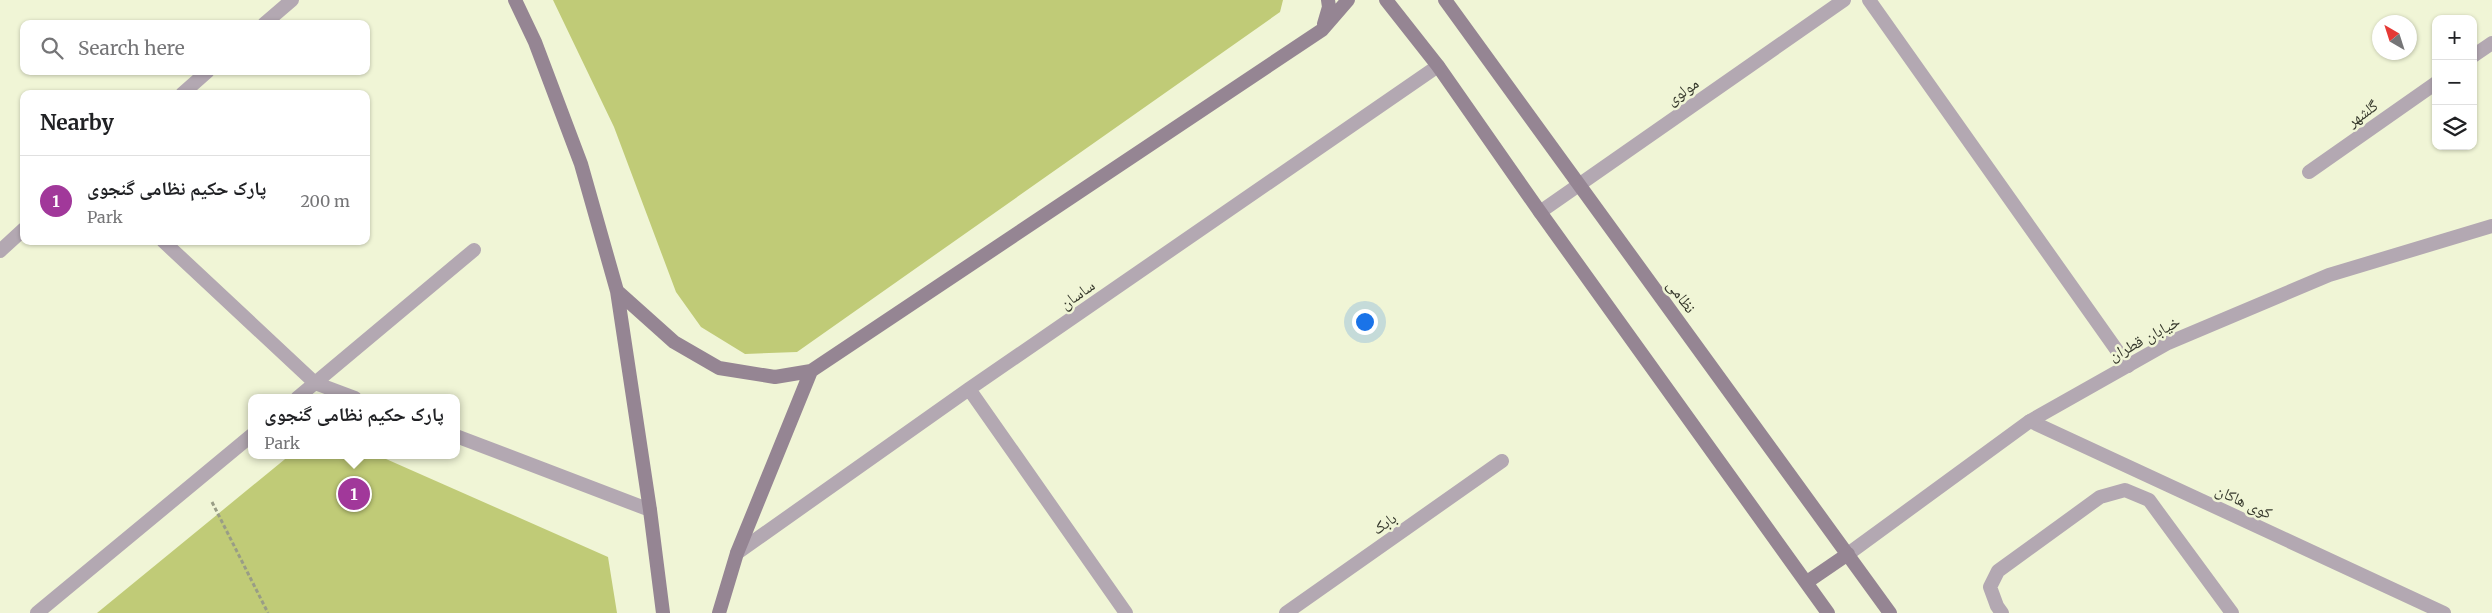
<!DOCTYPE html>
<meta charset="utf-8">
<style>
:root{--surface:#fff;--page:#f2f2f2;--text:#202124;--muted:#757577;--line:#e0e0e0;--accent:#a1389a}
body{margin:0;font-family:Merriweather,"Noto Naskh Arabic",serif;background:var(--page);color:var(--text)}
.controls{position:absolute;right:15px;top:15px;display:grid;overflow:hidden;border-radius:10px;box-shadow:0 1px 4px #0004}
.controls button{width:45px;height:45px;display:grid;place-items:center;padding:0;border:0;border-bottom:1px solid var(--line);background:var(--surface);color:var(--text);font:25px sans-serif}
.compass{position:absolute;left:2372px;top:15px;width:45px;height:45px;border-radius:50%;background:var(--surface);box-shadow:0 1px 4px #0004;rotate:321deg}
.you{position:absolute;left:1364px;top:321px;width:18px;height:18px;margin:-12px;border:4px solid #fff;border-radius:50%;background:#1a73e8;box-shadow:0 0 0 8px #1a73e833}
.badge{display:grid;place-items:center;width:32px;height:32px;border-radius:50%;background:var(--accent);color:#fff;font-size:16px;font-weight:700}
.pin{position:absolute;translate:-50% -50%;border:2px solid #fff;box-shadow:0 1px 5px #0006}
.popup{position:absolute;left:248px;top:394px;width:212px;height:65px;box-sizing:border-box;display:grid;place-content:center;border-radius:10px;background:var(--surface);filter:drop-shadow(0 1px 4px #0005);font-size:16px;white-space:nowrap;color:var(--muted)}
.popup b{font-size:19px;color:var(--text)}
.popup::after{content:'';position:absolute;left:50%;top:100%;margin-left:-10px;border:10px solid transparent;border-top-color:var(--surface)}
.list{margin:0;padding:0;list-style:none}
h2{display:flex;justify-content:space-between;align-items:center;height:65px;margin:0;padding:0 20px;font-size:21px}
h2 small{font-size:16px;font-weight:400;color:var(--muted)}
.list li{display:grid;grid-template-columns:32px 1fr auto;gap:15px;align-items:center;box-sizing:border-box;height:90px;padding:0 20px;border-top:1px solid var(--line)}
.list b{display:block;font-size:19px;white-space:nowrap}
.list p{margin:0;font-size:16px;white-space:nowrap;color:var(--muted)}
.list em{font-size:16px;font-style:normal;color:var(--muted)}
.icon{flex:none;width:28px;height:28px;fill:none;stroke:currentColor;stroke-width:2;stroke-linecap:round;stroke-linejoin:round}
.map{position:relative;flex:none;width:2492px;height:613px;overflow:hidden}
.search{position:absolute;background:var(--surface);box-shadow:0 1px 4px #0004;left:20px;top:20px;width:350px;height:55px;display:flex;align-items:center;gap:12px;box-sizing:border-box;padding:0 18px;border-radius:10px;color:var(--muted);font-size:19px}
.panel{position:absolute;background:var(--surface);box-shadow:0 1px 4px #0004;left:20px;top:90px;width:350px;height:155px;border-radius:10px}
.map>svg:first-child{display:block}
.green{fill:#c0cb77}
.lines{fill:none;stroke-linecap:round;stroke-linejoin:round}
.path{stroke:#999d86;stroke-width:3;stroke-dasharray:4 2.5;stroke-linecap:butt}
.minor{stroke:#b3a8b2;stroke-width:14}
.tertiary{stroke:#b3a8b2;stroke-width:14}
.secondary{stroke:#958593;stroke-width:14}
.labels{text-anchor:middle;stroke-width:5;stroke-linejoin:round;paint-order:stroke}
.street-label{font-size:16px;fill:#35372b;stroke:#f0f5d6}
</style>
<div class="map">
<svg width="2492" height="613" viewBox="0 0 2492 613">
<rect width="100%" height="100%" fill="#f0f5d6"/>
<path class="green" d="M 553,0 L 1283,0 L 1280,12 L 797,352 L 745,354 L 701,327 L 676,292 L 614,127 Z
M 290,455 L 377,455 L 608,557 L 617,613 L 97,613 Z"/>
<g class="lines">
<path class="path" d="M 212,502 L 268,613"/>
<path class="minor" d="M 1869,0 L 2128,366
M 264,24 L 292,0
M 2473,56 L 2492,43
M 182,94 L 208,71
M 2309,172 L 2436,83
M 1540,212 L 1844,0
M 163,241 L 315,383 L 355,398
M 0,251 L 24,229
M 969,389 L 1126,613
M 297,398 L 474,250
M 2030,421 L 2444,613
M 456,436 L 650,510
M 737,553 L 969,389 L 1438,66
M 37,613 L 252,435
M 1286,613 L 1502,461
M 2002,613 L 1997,606 L 1990,587 L 1998,571 L 2100,497 L 2125,490 L 2149,500 L 2232,613"/>
<path class="tertiary" d="M 1848,554 L 2030,421 L 2168,343 L 2329,275 L 2492,226"/>
<path class="secondary" d="M 515,0 L 535,42 L 581,164 L 617,291 L 650,510 L 663,613
M 1386,0 L 1438,66 L 1540,212 L 1828,613
M 1445,0 L 1890,613
M 1324,24 L 1329,7 L 1328,0
M 617,291 L 674,342 L 719,368 L 775,377 L 811,371 L 1322,30 L 1348,0
M 1807,582 L 1848,554
M 719,613 L 737,553 L 811,371"/>
</g>
<g class="labels">
<g class="street-label">
<text transform="translate(1682 91) rotate(-35)" y="6">مولوی</text>
<text transform="translate(2362 113) rotate(-35)" y="6">گلشهر</text>
<text transform="translate(1077 294) rotate(-35)" y="6">ساسان</text>
<text transform="translate(1682 296) rotate(54)" y="6">نظامی</text>
<text transform="translate(2144 338) rotate(-28)" y="6">خیابان قطران</text>
<text transform="translate(2244 501) rotate(25)" y="6">کوی هاکان</text>
<text transform="translate(1384 523) rotate(-35)" y="6">بابک</text>
</g>
</g>
</svg>
<div class="controls">
<button>+</button>
<button>−</button>
<button><svg class="icon" aria-label="layers" viewBox="0 0 24 24"><path d="M12 4l9 5-9 5-9-5zM3 14l9 5 9-5"/></svg></button>
</div>
<svg class="compass" viewBox="-18 -18 36 36"><path d="M0-13l5 13h-10z" fill="#e53935"/><path d="M0 13l5-13h-10z" fill="#757577"/></svg>
<div class="you"></div>
<div class="pin badge" style="left:354px;top:494px">1</div>
<div class="popup"><b>پارک حکیم نظامی گنجوی</b>Park</div>
<div class="search"><svg class="icon" aria-label="search" viewBox="0 0 24 24"><circle cx="10" cy="10" r="6"/><path d="M15 15l6 6"/></svg>Search here</div>
<section class="panel">
<h2>Nearby<small></small></h2>
<ul class="list">
<li><span class="badge">1</span><div><b>پارک حکیم نظامی گنجوی</b><p>Park</p></div><em>200 m</em></li>
</ul>
</section>
</div>
